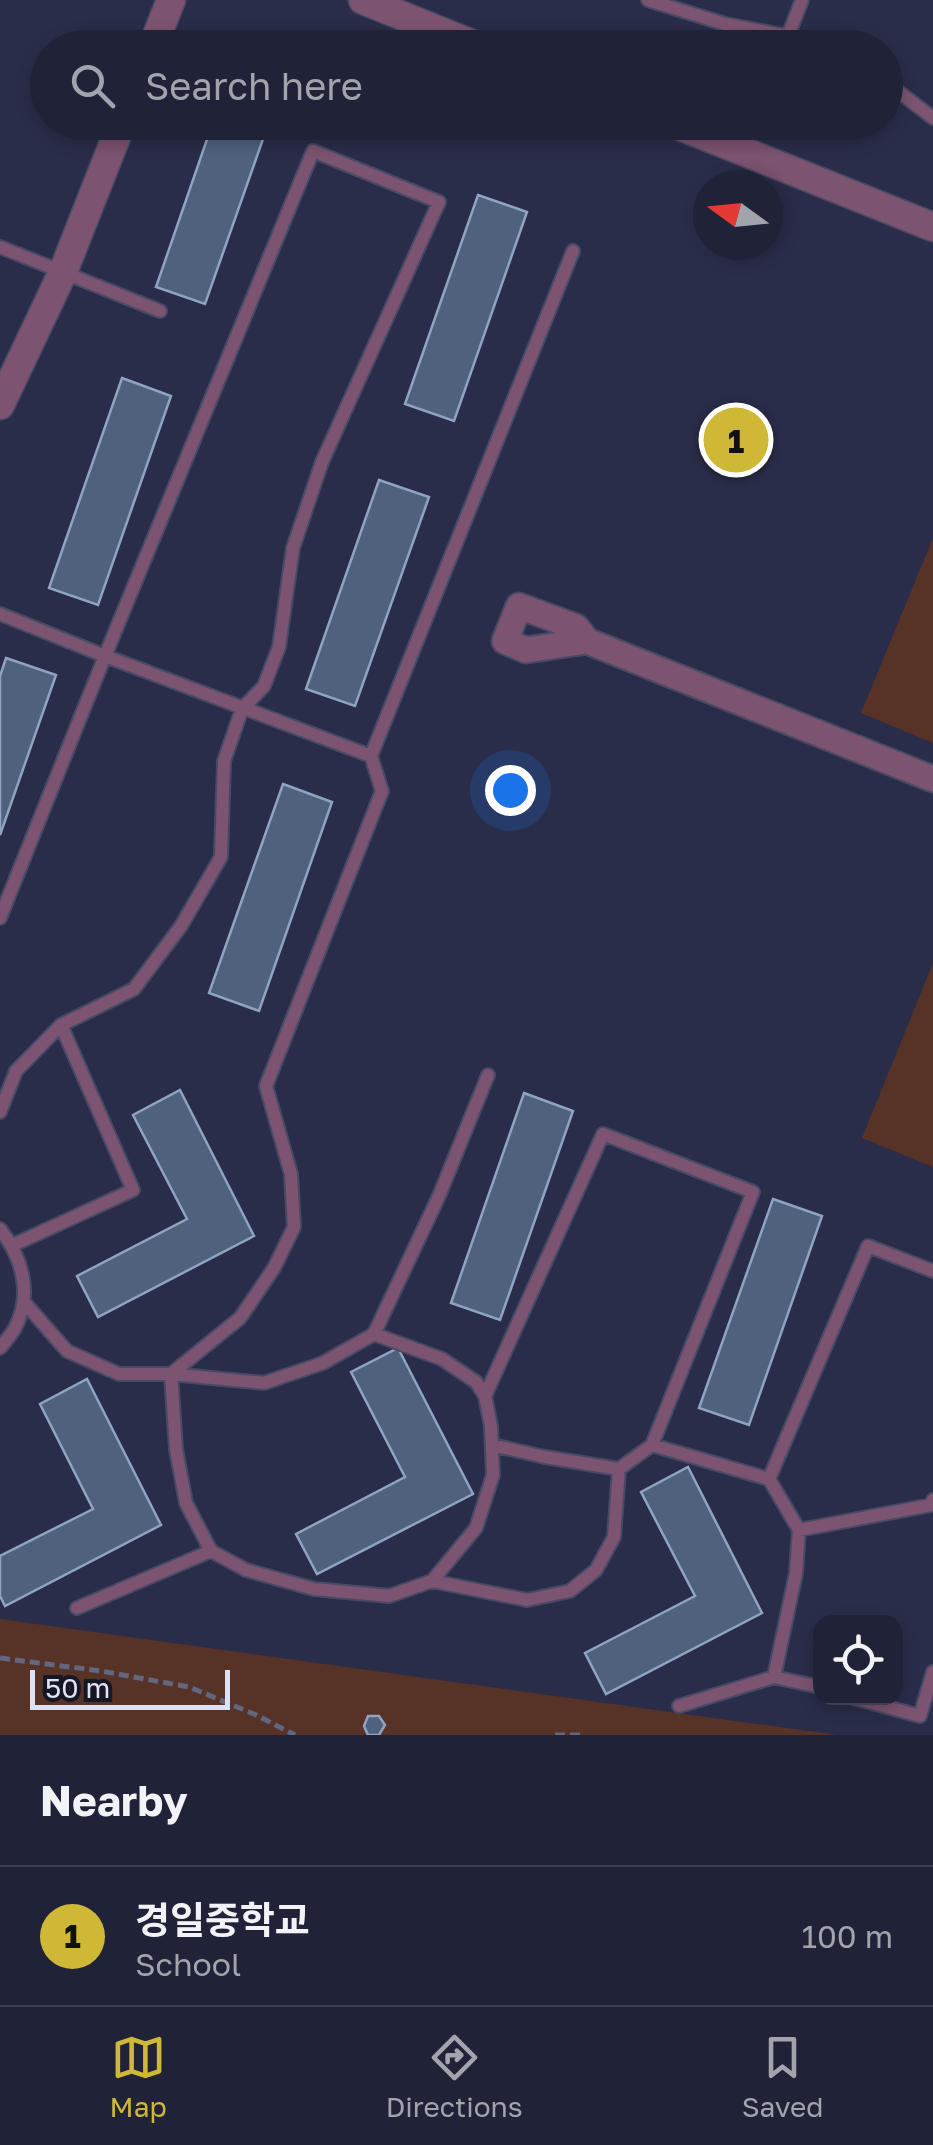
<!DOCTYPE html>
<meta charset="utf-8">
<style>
:root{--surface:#202237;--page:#2d2f42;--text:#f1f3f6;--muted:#a2a4ad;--line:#3d3f52;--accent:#d0b837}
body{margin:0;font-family:"Golos Text","Noto Sans KR",sans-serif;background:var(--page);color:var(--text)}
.controls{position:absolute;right:30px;bottom:30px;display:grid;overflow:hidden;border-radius:20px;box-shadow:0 5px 15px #0003}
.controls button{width:90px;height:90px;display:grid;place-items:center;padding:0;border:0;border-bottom:2px solid var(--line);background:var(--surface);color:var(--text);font:50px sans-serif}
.compass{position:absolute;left:693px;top:170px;width:90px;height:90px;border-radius:50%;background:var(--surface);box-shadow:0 5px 15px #0003;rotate:285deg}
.scale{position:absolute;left:30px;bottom:25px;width:200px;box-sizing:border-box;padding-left:10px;border:5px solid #dfe2f5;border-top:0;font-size:28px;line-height:35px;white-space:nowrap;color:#dfe2f5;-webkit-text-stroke:8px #151724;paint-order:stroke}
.you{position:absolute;left:510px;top:790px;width:35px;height:35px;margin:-25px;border:8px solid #fff;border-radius:50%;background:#1a73e8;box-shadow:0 0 0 15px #1a73e833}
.badge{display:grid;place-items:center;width:65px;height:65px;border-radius:50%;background:var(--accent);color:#111;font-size:32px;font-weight:700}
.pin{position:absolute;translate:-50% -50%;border:5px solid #fff;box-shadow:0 2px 10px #0006}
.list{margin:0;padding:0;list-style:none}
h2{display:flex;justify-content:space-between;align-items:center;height:130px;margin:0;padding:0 40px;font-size:42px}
h2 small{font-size:32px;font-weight:400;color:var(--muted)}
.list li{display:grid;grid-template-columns:65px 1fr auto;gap:30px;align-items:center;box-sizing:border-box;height:140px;padding:0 40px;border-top:2px solid var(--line)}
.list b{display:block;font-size:38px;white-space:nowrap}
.list p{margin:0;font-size:32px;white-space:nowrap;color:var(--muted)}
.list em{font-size:32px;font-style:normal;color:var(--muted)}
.icon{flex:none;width:55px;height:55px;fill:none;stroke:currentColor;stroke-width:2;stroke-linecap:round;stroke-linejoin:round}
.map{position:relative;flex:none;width:933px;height:1735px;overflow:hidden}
.search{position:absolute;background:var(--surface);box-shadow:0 5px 15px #0003;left:30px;right:30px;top:30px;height:110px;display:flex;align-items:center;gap:25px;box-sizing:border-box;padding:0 35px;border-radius:55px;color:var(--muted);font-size:38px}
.sheet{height:270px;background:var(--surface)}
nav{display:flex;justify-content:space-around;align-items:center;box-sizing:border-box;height:140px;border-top:2px solid var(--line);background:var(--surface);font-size:28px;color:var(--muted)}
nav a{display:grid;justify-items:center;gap:5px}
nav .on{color:var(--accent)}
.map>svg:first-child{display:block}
.green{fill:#573226}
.building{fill:#4f617d;stroke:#8fa4c3;stroke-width:2.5}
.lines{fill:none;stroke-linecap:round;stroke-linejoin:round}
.service-casing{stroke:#474a65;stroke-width:16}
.minor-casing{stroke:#474a65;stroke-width:29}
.tertiary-casing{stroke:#474a65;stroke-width:31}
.path{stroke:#63667f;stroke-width:5;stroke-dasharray:10 5;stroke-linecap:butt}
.service{stroke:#7c5370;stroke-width:12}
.minor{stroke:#7c5370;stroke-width:25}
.tertiary{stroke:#7c5370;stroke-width:28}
</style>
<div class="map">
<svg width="933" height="1735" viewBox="0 0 933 1735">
<rect width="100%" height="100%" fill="#2a2d49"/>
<path class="green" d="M 933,538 L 933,743 L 861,713 Z
M 933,963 L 933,1167 L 862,1138 Z
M 0,1619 L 837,1735 L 0,1735 Z"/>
<path class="building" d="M 213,122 L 269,122 L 205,304 L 156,287 Z
M 478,195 L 527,212 L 454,421 L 405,404 Z
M 122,378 L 171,396 L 98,605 L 49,588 Z
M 379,480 L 429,497 L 355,706 L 306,689 Z
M 6,658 L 56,675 L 0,835 L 0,676 Z
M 283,784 L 332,802 L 259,1011 L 209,993 Z
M 180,1090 L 254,1236 L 98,1317 L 77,1276 L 187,1219 L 133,1115 Z
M 524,1093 L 573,1111 L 500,1320 L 451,1303 Z
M 773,1199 L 822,1216 L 749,1425 L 699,1408 Z
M 398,1348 L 473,1494 L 317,1574 L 296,1534 L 405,1477 L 351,1372 Z
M 87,1379 L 161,1525 L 5,1606 L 0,1596 L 0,1556 L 93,1509 L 40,1404 Z
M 688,1467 L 762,1613 L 606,1694 L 585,1653 L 695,1596 L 641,1492 Z
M 368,1716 L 379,1716 L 385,1725 L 379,1735 L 368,1735 L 364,1726 Z"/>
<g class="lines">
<defs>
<path id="service" d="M 648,0 L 725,24 L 788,36 L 820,48
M 788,36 L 802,0
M 886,82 L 933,118
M 0,247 L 160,311
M 0,614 L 105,656 L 0,918
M 371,756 L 573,251
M 0,1112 L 16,1071 L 61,1025 L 134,989 L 181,926 L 221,857 L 224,761 L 242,709 L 264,686 L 279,647 L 293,548 L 322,462 L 439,202 L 313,151 L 105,656 L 371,756 L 382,791 L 266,1086 L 291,1174 L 294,1227 L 274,1268 L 240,1318 L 171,1374 L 119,1374 L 67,1351 L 24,1302
M 0,1229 C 22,1257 33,1294 15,1328 C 11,1335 5,1342 0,1348
M 13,1245 L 133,1190 L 61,1025
M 374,1334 L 442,1359 L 476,1382 L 485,1396 L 491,1426 L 493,1475 L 476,1528 L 432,1581 L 389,1596 L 314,1589 L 246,1570 L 211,1551 L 186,1503 L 176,1449 L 171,1374 L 264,1383 L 323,1363 L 374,1334 L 439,1196 L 488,1075
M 485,1396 L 603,1134 L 753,1192 L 652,1445
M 492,1445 L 545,1457 L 619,1469 L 652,1445 L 769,1479 L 799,1530 L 931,1505 L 933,1500
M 769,1479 L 868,1246 L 933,1271
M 799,1530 L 796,1573 L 774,1677 L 820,1687
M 432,1581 L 527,1600 L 570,1591 L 596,1570 L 614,1537 L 619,1469
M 77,1608 L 211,1551
M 854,1698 L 920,1716 L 933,1672
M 679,1706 L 774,1677"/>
<path id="minor" d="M 587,641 L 576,627 L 519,606 L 505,641 L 526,650 L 587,641 L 933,779"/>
<path id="tertiary" d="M 363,0 L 482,48
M 152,48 L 171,0
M 670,122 L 933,227
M 0,405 L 63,272 L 122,122"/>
</defs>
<use href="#service" class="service-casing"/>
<use href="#minor" class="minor-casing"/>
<use href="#tertiary" class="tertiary-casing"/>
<path class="path" d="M 0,1658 L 101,1671 L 189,1687 L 254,1714 L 295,1735
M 555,1735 L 582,1735"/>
<use href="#service" class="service"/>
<use href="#minor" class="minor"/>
<use href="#tertiary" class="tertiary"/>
</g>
</svg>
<div class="controls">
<button><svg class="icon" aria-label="locate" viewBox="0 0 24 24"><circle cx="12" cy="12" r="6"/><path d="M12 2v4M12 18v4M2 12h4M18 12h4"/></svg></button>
</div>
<svg class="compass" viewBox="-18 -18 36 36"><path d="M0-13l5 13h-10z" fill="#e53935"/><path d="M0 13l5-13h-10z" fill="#a2a4ad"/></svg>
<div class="scale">50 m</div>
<div class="you"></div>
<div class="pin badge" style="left:736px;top:440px">1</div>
<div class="search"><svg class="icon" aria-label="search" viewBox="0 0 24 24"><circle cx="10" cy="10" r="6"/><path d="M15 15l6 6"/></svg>Search here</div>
</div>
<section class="sheet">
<h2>Nearby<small></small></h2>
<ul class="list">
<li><span class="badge">1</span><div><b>경일중학교</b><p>School</p></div><em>100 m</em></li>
</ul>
</section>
<nav>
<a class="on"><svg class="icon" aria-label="map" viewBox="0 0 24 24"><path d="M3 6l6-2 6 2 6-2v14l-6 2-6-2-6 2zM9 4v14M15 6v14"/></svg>Map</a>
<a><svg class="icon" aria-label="directions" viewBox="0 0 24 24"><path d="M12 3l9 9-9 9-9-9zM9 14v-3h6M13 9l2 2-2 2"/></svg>Directions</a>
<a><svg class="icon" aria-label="saved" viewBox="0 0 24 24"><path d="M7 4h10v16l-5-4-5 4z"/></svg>Saved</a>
</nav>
